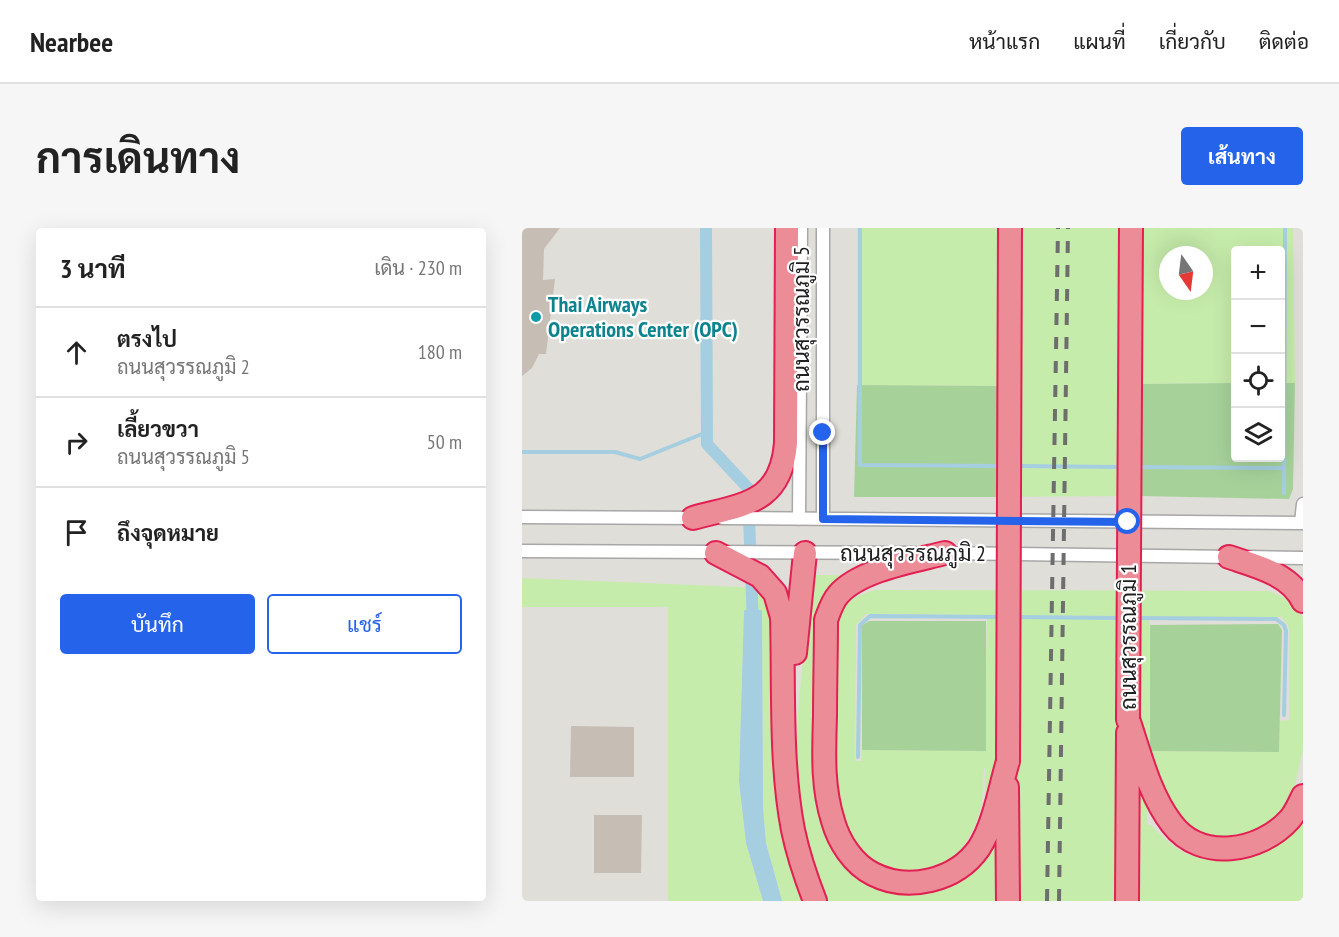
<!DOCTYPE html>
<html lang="th">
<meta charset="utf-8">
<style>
:root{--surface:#fff;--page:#f6f6f6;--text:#222;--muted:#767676;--line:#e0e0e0;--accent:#2563eb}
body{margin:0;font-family:"PT Sans Narrow",Sarabun,sans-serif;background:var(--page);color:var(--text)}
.controls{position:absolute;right:18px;top:18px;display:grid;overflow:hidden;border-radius:6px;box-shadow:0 6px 24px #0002}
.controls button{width:54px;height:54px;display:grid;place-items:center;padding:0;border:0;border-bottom:2px solid var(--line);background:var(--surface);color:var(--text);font:30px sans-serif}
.compass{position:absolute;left:637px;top:18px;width:54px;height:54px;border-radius:50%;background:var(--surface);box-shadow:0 6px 24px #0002;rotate:166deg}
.stop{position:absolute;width:18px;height:18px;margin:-14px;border:4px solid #2563eb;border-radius:50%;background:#fff}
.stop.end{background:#2563eb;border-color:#fff;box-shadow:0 2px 6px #0008}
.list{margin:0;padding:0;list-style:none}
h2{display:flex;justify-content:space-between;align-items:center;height:78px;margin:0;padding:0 24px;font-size:26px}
h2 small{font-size:20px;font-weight:400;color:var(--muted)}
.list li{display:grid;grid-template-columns:39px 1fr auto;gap:18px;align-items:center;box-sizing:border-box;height:90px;padding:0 24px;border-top:2px solid var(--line)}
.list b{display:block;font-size:22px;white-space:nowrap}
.list p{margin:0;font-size:20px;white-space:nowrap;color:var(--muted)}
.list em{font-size:20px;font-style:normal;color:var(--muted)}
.actions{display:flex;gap:12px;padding:18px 24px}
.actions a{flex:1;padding:14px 0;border:2px solid var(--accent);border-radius:6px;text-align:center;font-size:21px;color:var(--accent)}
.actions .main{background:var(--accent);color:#fff}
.icon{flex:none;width:33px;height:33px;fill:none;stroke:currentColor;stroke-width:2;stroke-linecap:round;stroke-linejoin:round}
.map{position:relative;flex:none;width:781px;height:673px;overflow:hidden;border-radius:6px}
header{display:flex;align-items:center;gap:36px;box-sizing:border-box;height:84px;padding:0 30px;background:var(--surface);border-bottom:2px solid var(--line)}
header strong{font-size:28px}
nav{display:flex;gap:33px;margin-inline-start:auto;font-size:21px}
.intro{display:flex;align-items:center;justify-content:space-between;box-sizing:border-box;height:144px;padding:0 36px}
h1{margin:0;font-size:42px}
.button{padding:15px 27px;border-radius:6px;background:var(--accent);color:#fff;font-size:21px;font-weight:700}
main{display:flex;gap:36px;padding:0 36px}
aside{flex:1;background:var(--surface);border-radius:6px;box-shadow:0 6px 24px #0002}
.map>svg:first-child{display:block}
.airport{fill:#e0ded8;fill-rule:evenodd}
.grass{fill:#c6ecab;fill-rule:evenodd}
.forest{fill:#a6d29a}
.water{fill:#a5cee0}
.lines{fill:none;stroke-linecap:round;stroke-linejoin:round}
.stream{stroke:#a5cee0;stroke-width:4}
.canal{stroke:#a5cee0;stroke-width:12}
.building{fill:#c6beb5}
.street-casing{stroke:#a7a7a7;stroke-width:15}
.highway-casing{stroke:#e22053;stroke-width:26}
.street{stroke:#fff;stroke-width:12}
.highway{stroke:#eb8c96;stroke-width:22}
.rail{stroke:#6e6e6e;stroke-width:4;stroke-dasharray:12 12;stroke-linecap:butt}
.highway-bridge-casing{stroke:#e22053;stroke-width:26;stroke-linecap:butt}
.highway-bridge{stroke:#eb8c96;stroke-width:22}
.route{stroke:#2563eb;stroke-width:8}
.culture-dot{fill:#0f9aa8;stroke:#fff;stroke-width:2}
.labels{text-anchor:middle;stroke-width:4.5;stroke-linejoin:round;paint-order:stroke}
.culture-label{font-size:22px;font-weight:bold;fill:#0d838f;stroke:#fff;text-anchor:start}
.street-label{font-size:22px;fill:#202020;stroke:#fff}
</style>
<header>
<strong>Nearbee</strong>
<nav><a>หน้าแรก</a><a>แผนที่</a><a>เกี่ยวกับ</a><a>ติดต่อ</a></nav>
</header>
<div class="intro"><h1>การเดินทาง</h1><a class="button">เส้นทาง</a></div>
<main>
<aside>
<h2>3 นาที<small>เดิน · 230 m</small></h2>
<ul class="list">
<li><svg class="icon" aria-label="ahead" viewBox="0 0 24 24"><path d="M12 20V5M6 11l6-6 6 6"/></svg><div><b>ตรงไป</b><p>ถนนสุวรรณภูมิ 2</p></div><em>180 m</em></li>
<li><svg class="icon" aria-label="right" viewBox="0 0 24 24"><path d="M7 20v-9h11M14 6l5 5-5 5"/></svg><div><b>เลี้ยวขวา</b><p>ถนนสุวรรณภูมิ 5</p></div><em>50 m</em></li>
<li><svg class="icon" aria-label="arrive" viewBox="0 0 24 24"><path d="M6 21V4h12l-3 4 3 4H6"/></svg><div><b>ถึงจุดหมาย</b></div></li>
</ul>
<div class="actions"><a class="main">บันทึก</a><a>แชร์</a></div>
</aside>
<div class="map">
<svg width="781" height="673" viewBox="0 0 781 673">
<rect width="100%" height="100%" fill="#f1eee6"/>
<path class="airport" d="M 0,0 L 781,0 L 781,673 L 0,673 ZM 714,22 L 758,22 L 758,230 L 714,230 ZM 646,27 L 682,27 L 682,63 L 646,63 Z"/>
<path class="grass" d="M 335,0 L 771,0 L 773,155 L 759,155 L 758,22 L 714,22 L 713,155 L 619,156 L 618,268 L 475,269 L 476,158 L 335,157 ZM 646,27 L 682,27 L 682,63 L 646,63 Z
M 292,347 L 320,347 L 294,564 C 298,588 301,613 317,633 C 346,670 403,673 441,649 C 449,642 456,633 463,625 L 463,538 C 460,547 462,562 460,573 C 458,586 453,600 446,611 C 426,645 391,654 355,638 C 339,631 324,604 320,588 C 307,534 313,462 314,405 C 319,377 326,369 354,362 L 747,363 C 762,369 775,374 781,390 L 781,521 L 772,562 L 760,585 L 742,602 L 698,614 L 655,594 L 627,530 L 625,597 L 629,597 C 639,607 648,617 661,624 C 666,627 672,628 678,629 C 717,641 761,625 781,589 L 781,673 L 301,673 C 289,637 277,600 275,562 C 271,491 283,418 292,347 ZM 344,386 L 465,387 L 463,523 L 340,522 L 340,533 L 333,533 L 334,397 ZM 627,389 L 760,389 L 767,400 L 767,492 L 758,493 L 757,524 L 628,523 Z
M 0,350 L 220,359 L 239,368 L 249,380 L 269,634 L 280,673 L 260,673 L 244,615 L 241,580 L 240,382 L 222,383 L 217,553 L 224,615 L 241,673 L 146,673 L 146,379 L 0,379 Z"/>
<path class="forest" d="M 713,155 L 714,230 L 758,230 L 759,155 L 773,155 L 771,261 L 767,271 L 618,268 L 619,156 Z
M 335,157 L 476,158 L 475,269 L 332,269 Z
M 347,393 L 464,393 L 464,523 L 340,522 L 340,397 Z
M 756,396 L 760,402 L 757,524 L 628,523 L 628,397 Z"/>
<path class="water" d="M 222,382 L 240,382 L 241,580 L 244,615 L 260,673 L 241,673 L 224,615 L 217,553 Z"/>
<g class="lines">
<path class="stream" d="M 338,0 L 338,237 L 479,238
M 0,224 L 93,224 L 118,231 L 185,204
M 495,238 L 599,239
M 615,239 L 762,240
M 762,265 L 763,0
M 494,389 L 598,390
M 614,390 L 754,391 L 762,397 L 764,403 L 762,487
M 336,529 L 338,397 L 348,388 L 478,389"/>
<path class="canal" d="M 184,0 L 185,216 L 226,260 L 231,398"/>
</g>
<path class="building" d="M 0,0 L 38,0 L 22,21 L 21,52 L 33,51 L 24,126 L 17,126 L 10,140 L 0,148 Z
M 49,498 L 112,499 L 112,549 L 48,549 Z
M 72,587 L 120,587 L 119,645 L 72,645 Z"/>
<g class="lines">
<defs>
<path id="street" d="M 0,289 L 177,290
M 200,290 L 781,295
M 277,291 L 279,0
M 301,291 L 301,0
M 779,295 L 781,276
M 0,323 L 393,325
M 419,325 L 711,329
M 728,329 L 781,330"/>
<path id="highway" d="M 171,290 C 222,276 259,276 264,215 L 265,0
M 194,325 L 238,348 L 253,365 L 260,389 C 262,458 258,535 271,602 C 276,626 284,650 293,673
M 423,325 C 392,333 337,342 316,367 C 310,374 307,384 304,392 C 304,424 303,456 303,488 C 302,524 300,558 311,593 C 317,614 331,636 351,646 C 386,664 434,653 457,620 C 472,597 478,560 486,533
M 707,329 C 734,338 768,346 781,373
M 273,425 L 283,325
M 606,491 C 618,526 627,566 650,596 C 679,634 738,624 767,592 C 773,586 777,576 781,568
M 485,559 L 486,673
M 605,673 L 606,505"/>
</defs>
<use href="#street" class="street-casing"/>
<use href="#highway" class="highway-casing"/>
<use href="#street" class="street"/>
<use href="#highway" class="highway"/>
<path class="rail" d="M 525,673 L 536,0
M 537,673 L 546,0"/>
<defs>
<path id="highway-bridge" d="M 606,491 L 609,0
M 486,533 L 488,0"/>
</defs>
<use href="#highway-bridge" class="highway-bridge-casing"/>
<use href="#highway-bridge" class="highway-bridge"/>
</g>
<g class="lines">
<path class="route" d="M 301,205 L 301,291 L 606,294"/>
</g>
<circle class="culture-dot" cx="14" cy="89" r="6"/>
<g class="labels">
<g class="culture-label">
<text x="26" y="84">Thai Airways<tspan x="26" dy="25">Operations Center (OPC)</tspan></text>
</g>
<g class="street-label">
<text transform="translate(279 91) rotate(-90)" y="8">ถนนสุวรรณภูมิ 5</text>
<text x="391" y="333">ถนนสุวรรณภูมิ 2</text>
<text transform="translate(606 409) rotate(-90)" y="8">ถนนสุวรรณภูมิ 1</text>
</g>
</g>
</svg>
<div class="controls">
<button>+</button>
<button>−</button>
<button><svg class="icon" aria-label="locate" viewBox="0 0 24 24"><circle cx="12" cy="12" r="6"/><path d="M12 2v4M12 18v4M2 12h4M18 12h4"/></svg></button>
<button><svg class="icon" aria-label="layers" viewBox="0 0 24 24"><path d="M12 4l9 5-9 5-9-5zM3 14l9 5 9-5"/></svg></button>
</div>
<svg class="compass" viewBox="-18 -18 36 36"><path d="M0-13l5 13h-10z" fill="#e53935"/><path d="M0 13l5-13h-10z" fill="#767676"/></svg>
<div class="stop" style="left:606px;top:294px"></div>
<div class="stop end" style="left:301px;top:205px"></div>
</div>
</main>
